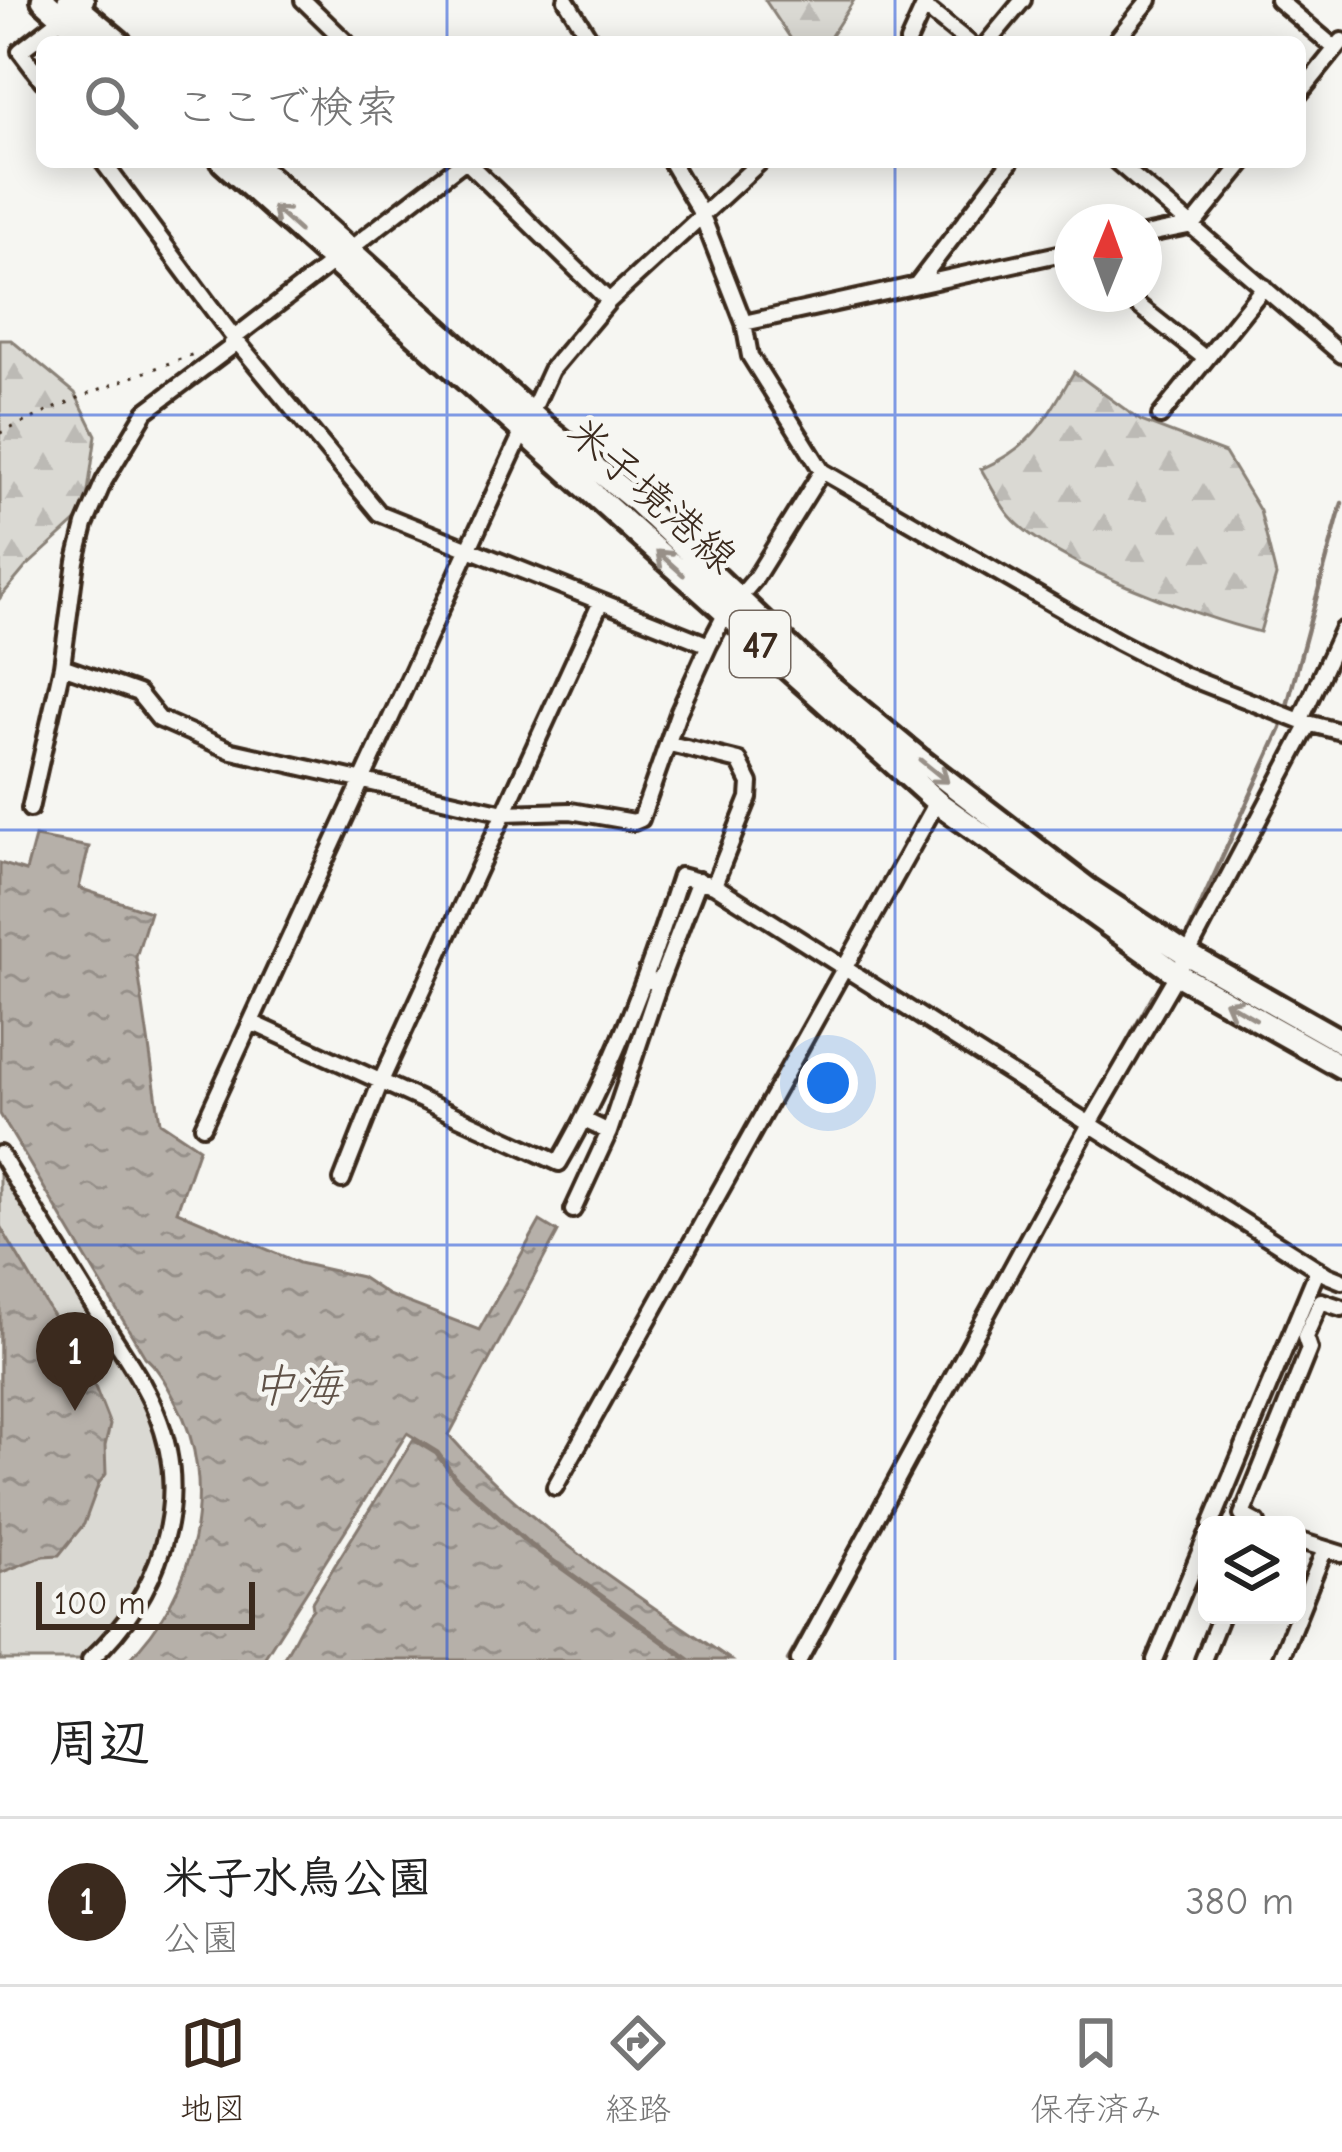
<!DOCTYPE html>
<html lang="ja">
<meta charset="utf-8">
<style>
:root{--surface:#fff;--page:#f2f2f2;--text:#222;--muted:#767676;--line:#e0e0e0;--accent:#3b2a1e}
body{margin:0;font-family:"Comic Neue","Klee One",sans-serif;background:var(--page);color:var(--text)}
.controls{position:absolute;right:36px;bottom:36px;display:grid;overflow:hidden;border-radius:18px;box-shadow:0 6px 30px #0003}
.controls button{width:108px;height:108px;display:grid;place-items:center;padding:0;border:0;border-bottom:3px solid var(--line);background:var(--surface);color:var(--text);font:60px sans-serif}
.compass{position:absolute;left:1054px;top:204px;width:108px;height:108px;border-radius:50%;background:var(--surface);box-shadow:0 6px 30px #0003;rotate:1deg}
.scale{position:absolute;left:36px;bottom:30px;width:219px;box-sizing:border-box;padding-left:12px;border:6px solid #3b2a1e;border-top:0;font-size:33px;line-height:42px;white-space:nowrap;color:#3b2a1e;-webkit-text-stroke:9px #f6f6f2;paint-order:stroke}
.you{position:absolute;left:828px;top:1083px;width:42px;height:42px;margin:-30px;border:9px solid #fff;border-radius:50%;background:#1a73e8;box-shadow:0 0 0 18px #1a73e833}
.badge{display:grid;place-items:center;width:78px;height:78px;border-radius:50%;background:var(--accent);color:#fff;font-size:39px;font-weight:700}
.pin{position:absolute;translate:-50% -99px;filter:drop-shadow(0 3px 6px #0008)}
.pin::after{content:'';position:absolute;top:63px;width:42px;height:36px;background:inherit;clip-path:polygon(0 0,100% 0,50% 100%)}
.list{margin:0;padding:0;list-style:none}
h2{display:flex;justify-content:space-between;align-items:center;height:156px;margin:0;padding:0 48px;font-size:51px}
h2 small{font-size:39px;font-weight:400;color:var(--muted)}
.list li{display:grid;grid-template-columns:78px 1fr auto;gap:36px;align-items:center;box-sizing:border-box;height:168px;padding:0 48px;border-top:3px solid var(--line)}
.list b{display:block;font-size:45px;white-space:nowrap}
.list p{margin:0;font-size:39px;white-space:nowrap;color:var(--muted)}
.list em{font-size:39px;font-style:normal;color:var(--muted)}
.icon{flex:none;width:66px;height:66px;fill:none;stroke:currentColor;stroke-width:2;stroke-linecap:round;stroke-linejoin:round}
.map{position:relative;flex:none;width:1342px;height:1660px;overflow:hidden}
.search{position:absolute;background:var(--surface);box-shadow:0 6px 30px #0003;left:36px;right:36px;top:36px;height:132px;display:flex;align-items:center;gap:30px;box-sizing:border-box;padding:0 42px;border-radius:18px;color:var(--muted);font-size:45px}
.sheet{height:324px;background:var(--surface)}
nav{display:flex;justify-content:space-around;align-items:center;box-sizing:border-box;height:168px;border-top:3px solid var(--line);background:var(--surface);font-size:33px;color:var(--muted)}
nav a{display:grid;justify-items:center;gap:6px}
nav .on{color:var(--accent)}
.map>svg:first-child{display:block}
.forest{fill:url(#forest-firs);stroke:#8a8278;stroke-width:3}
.park{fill:#dad9d3;stroke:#8a8278;stroke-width:3}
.water{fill:url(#water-ripples);stroke:#857a71;stroke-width:3}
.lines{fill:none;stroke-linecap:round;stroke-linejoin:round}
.stream{stroke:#857a71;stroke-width:4.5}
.minor-casing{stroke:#3b2a1e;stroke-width:22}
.primary-casing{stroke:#3b2a1e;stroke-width:30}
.path{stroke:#3b2a1e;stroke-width:3;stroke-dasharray:3 9;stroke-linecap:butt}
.minor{stroke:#f6f6f2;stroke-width:14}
.primary{stroke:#f6f6f2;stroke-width:21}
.oneway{stroke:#989088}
.grid{fill:none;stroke:#1d4ed8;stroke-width:3;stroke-opacity:0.55}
.labels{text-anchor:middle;stroke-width:10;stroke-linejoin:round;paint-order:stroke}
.shield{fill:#f6f6f2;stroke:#73675e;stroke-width:3}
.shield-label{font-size:39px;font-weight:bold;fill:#3b2a1e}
.street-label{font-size:42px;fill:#3b2a1e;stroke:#f6f6f2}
.water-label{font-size:45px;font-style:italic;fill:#605248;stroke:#f6f6f2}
</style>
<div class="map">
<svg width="1342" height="1660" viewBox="0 0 1342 1660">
<defs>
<pattern id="forest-firs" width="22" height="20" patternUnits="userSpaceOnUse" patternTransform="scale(3)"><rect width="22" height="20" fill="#dad9d3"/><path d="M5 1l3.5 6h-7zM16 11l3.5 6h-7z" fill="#bcbab5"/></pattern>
<pattern id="water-ripples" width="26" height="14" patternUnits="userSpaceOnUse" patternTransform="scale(3)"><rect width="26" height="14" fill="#b6b0a9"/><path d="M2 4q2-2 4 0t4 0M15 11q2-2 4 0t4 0" fill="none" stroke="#958f89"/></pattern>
</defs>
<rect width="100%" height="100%" fill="#f6f6f2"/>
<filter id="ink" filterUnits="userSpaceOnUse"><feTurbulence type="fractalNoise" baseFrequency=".00833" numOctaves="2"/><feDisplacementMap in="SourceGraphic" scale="24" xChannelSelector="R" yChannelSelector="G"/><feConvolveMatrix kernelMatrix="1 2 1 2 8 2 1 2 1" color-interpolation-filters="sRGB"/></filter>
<g filter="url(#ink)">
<path class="forest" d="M 765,0 L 854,0 L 827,42 L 793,42 Z
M 0,340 L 11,340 L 75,393 L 96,435 L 85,513 L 25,568 L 0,598 Z
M 1074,372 L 1141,421 L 1225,453 L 1260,511 L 1276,576 L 1260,632 C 1200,618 1049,562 1010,516 C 999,503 990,484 981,469 C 1034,446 1045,420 1074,372 Z"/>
<path class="park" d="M 0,1161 C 30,1211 61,1260 91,1310 C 110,1340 134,1371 148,1404 C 188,1501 159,1591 83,1660 L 0,1660 Z"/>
<path class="water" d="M 35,837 L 89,847 L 79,888 L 150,912 L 136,957 L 160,1122 L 199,1148 L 177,1211 L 299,1263 L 361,1277 L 388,1295 L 479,1330 L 540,1221 L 558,1232 L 449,1435 C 529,1527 631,1592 731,1660 L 691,1660 L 527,1541 L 455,1476 L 438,1452 L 407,1433 L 263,1660 L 128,1660 C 195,1596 221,1485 176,1402 C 168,1386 157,1366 145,1357 L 0,1114 L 0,863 L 26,871 Z
M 0,1226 L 95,1387 L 110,1425 L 105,1446 L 106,1474 L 99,1483 L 84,1524 L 59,1555 L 43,1556 L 0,1573 Z
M 413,1440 L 436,1454 L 454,1478 L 526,1543 L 687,1660 L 282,1660 C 294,1644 300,1623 313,1609 L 312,1602 Z"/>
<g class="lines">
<path class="stream" d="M 1188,933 L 1281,728 L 1342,503
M 1086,1116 L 1153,995
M 788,1660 L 967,1337"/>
<defs>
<path id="minor" d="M 303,0 L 346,42
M 566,0 L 592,42
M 1278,0 L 1336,49
M 924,11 L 932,13 L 968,42
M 908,42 L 927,0
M 988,42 L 1023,0
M 1115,42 L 1149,0
M 42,80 L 20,51 L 86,0
M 1300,93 L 1342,41
M 103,162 L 234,338 L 379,513 L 709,645 L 726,613 L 754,580 L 822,471
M 467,162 L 609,301
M 671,162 L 701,213 L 744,323 L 750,356 L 822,471 L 1117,641 L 1183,675 L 1300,721 L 1342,732
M 1117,162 L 1342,355
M 1144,235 L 1193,225 L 1244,162
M 917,284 L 1010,162
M 1124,294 L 1206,359 L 1264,287
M 744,323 L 1072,251
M 1160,416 L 1206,359
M 62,666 L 138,693 L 159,719 L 232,751 L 504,813 L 571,811 L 634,822 L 641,819 L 679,711 L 709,645
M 1300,721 L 1342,630
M 670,744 L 739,761 L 750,783 L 749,798 L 714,885
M 30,809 L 62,666 L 76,561 L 85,525 L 104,481 L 146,411 L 230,348 L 234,338 L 463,162
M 650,980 L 659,984 L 699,880
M 251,1022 L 559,1163 C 612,1072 648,975 680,876 L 714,885 L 1327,1275 L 1342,1281
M 584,1120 L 609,1132 L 659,984
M 203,1126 L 551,370 L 609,301 L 760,162
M 0,1154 C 32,1206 64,1258 96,1310 C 116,1343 141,1376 156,1412 C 194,1502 158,1597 90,1660
M 342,1180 L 381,1081 L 601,602
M 573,1210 L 609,1132
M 555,1487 L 937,802
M 1257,1523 L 1242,1515 L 1309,1349 L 1305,1337 L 1321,1301 L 1342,1308
M 1211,1525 L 1318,1269
M 1297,1540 L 1342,1554
M 799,1660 L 1091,1122 L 1177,974 L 1309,724
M 1155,1660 L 1207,1535
M 1203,1660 L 1221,1615
M 1280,1660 L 1324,1551"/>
<path id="primary" d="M 43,0 L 90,42
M 69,0 L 119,42
M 223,162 L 937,802 L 1177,974 L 1342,1067
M 252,162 L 551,432 L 636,501 L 828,684 L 920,760 L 1088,889 L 1185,953 L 1342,1042"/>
</defs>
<use href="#minor" class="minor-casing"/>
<use href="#primary" class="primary-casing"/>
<path class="path" d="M 0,433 L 87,394 L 199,352"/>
<use href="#minor" class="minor"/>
<use href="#primary" class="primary"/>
</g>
<defs><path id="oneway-shaft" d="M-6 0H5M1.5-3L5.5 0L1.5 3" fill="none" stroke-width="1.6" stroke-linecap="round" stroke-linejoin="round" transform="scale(3)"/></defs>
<g class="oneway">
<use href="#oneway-shaft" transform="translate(286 219) rotate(-138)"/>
<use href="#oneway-shaft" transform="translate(670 563) rotate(-138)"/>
<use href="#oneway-shaft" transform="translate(934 771) rotate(39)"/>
<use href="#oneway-shaft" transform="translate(1240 1010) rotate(-150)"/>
</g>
</g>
<path class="grid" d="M 447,0 L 447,42M 895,0 L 895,42M 447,162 L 447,1660M 895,162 L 895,1660M 0,415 L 1342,415M 0,830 L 1342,830M 0,1245 L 1342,1245"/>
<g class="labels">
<rect class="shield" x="730" y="611" width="60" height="66" rx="9"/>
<g class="shield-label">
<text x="760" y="658">47</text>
</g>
<g class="street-label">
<text transform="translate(653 494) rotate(42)" y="15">米子境港線</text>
</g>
<g class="water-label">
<text x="296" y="1401">中海</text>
</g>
</g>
</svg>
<div class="controls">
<button><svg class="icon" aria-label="layers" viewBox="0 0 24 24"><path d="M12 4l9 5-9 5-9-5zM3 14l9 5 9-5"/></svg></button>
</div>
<svg class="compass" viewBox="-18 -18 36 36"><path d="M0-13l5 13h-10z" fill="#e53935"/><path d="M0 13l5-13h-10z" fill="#767676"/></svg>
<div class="scale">100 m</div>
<div class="you"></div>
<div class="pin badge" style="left:75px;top:1411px">1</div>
<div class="search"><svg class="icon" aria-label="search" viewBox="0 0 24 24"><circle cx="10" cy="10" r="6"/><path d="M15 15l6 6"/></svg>ここで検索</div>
</div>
<section class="sheet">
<h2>周辺<small></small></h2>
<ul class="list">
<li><span class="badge">1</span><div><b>米子水鳥公園</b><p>公園</p></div><em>380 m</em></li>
</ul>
</section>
<nav>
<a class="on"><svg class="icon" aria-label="map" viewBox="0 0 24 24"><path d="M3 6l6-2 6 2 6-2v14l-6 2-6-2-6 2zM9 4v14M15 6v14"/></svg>地図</a>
<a><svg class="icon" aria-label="directions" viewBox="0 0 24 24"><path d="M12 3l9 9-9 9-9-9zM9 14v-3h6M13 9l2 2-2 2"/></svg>経路</a>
<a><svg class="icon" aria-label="saved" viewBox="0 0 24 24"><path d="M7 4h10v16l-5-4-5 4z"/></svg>保存済み</a>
</nav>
